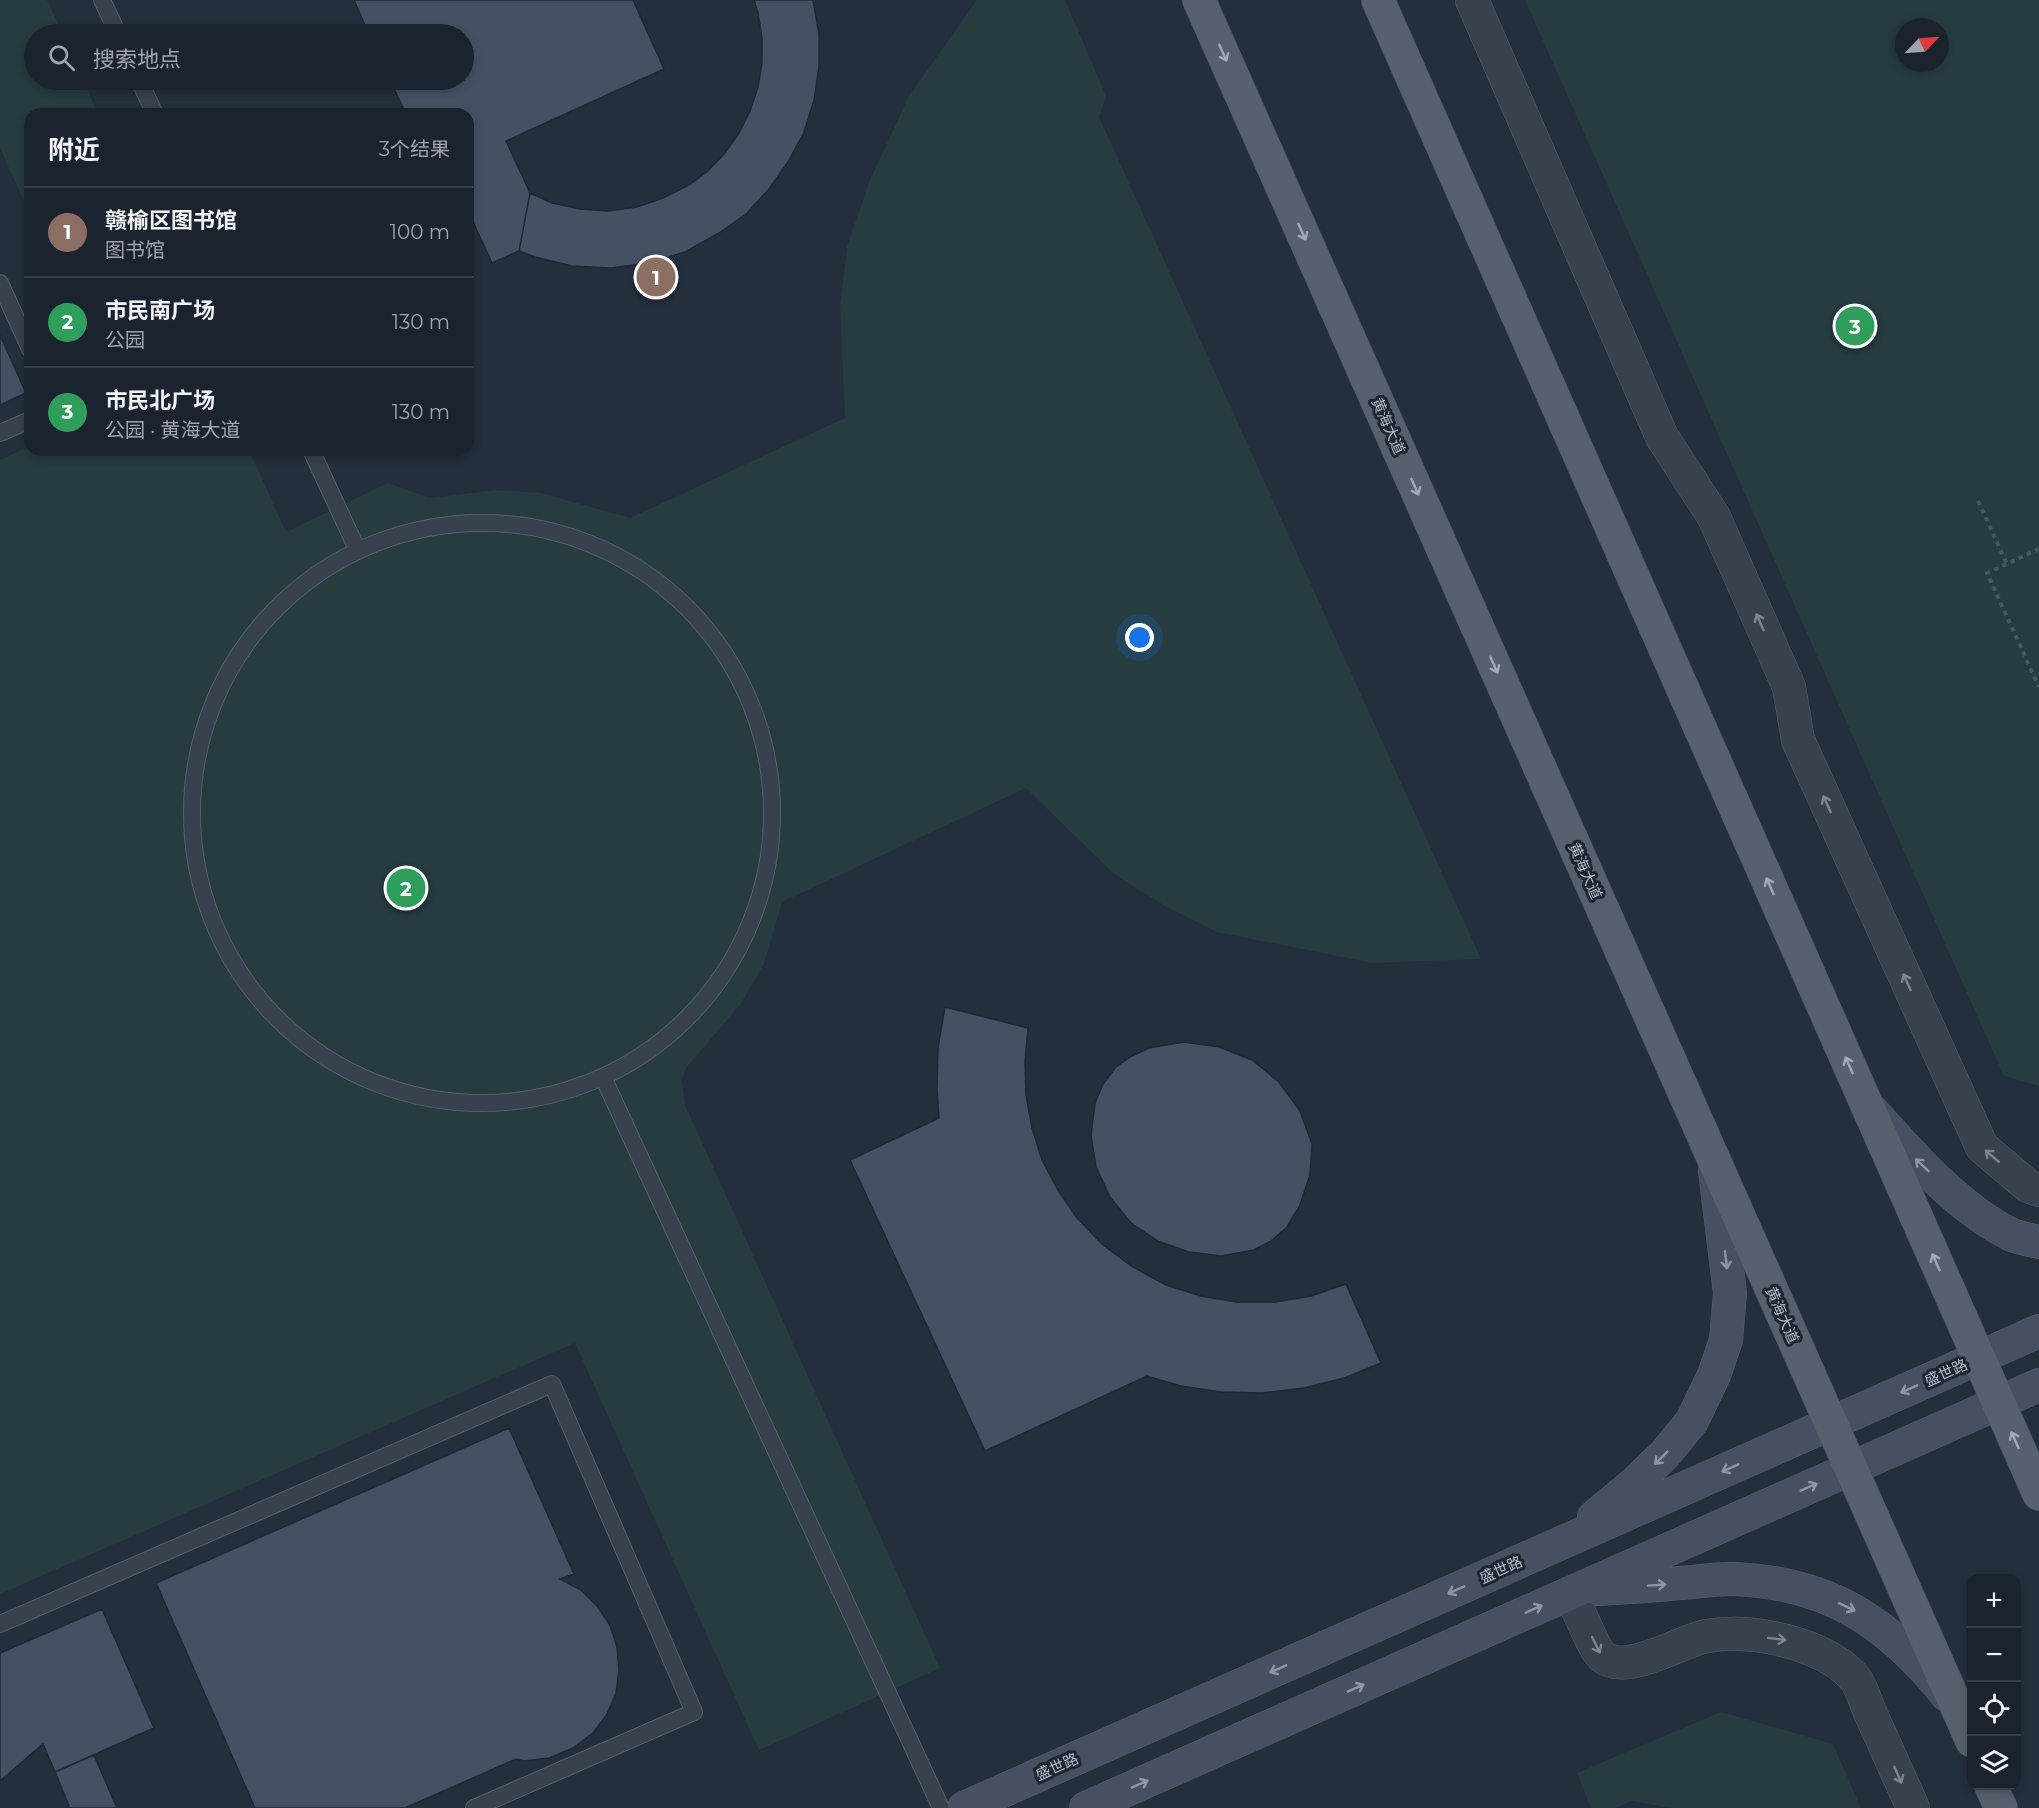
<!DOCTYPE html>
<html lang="zh">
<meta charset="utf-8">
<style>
:root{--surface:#1b232e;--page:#282f3a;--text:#f1f3f6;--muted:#a0a4aa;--line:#39404a;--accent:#ea580c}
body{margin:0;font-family:Montserrat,"Noto Sans SC",sans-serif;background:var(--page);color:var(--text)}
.controls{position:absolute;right:18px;bottom:18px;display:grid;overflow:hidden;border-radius:12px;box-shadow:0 3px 9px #0003}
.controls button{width:54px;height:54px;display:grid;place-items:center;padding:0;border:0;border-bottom:2px solid var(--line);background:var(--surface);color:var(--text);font:30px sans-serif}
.compass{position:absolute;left:1895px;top:18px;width:54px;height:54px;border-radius:50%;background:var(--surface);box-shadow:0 3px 9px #0003;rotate:65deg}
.you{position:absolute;left:1140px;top:638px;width:21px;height:21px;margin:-15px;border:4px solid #fff;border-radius:50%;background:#1a73e8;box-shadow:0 0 0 9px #1a73e833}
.badge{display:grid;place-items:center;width:39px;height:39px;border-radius:50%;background:var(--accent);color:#fff;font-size:20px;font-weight:700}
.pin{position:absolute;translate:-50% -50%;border:3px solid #fff;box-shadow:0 2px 6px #0006}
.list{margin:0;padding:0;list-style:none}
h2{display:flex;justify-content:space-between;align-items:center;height:78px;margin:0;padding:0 24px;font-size:26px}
h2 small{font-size:20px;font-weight:400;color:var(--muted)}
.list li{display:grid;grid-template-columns:39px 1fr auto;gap:18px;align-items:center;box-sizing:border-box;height:90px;padding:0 24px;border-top:2px solid var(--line)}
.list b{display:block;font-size:22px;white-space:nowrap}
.list p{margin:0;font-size:20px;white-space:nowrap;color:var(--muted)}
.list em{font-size:20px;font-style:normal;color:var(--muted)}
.icon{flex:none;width:33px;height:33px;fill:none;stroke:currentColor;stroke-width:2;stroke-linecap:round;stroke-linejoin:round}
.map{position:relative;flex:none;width:2039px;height:1808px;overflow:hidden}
.search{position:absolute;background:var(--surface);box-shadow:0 3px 9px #0003;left:24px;top:24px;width:450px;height:66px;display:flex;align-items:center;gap:15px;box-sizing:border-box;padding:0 21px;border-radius:33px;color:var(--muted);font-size:22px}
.panel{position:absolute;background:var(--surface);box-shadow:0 3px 9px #0003;left:24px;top:108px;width:450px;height:348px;border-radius:18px}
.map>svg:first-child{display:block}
.green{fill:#263c3f;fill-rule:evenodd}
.building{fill:#455162;stroke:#1f2835;stroke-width:1.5}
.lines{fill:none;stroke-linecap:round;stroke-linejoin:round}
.service-casing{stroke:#565f6c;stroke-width:18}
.minor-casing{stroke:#565f6c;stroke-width:34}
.secondary-casing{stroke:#565f6c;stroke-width:34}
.primary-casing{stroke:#414a57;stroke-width:34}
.path{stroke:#44595c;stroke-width:4;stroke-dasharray:4.5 4.5;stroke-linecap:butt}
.service{stroke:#38414e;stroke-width:16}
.minor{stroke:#38414e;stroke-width:33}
.secondary{stroke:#465061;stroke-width:33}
.primary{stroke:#56606e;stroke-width:33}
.oneway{stroke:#a1aab7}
.oneway2{stroke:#7c8592}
.oneway3{stroke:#8e96a5}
.labels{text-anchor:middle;stroke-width:6;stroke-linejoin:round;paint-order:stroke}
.street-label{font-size:15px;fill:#b4bcc9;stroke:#1d2633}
</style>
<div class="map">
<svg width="2039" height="1808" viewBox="0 0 2039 1808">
<rect width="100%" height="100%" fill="#242f3e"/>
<path class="green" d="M 0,0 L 47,0 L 63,34 L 34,34 L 34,80 L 83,80 L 98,114 L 30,114 L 30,215 L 0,148 Z
M 977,0 L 1065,0 L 1106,96 L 1099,117 L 1481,959 L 1372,963 L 1217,932 L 1165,906 L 1114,874 L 1026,788 L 782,902 L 764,964 L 740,1005 L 686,1068 L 682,1080 L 685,1105 L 940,1668 L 759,1750 L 575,1343 L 0,1594 L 0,460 L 30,446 L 30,450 L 249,450 L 286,532 L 388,483 L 430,498 L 497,490 L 541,493 L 630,518 L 845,418 L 840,307 L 847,247 L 870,180 L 909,96 Z
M 1525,0 L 2039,0 L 2039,1086 L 2004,1076 ZM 1904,27 L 1940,27 L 1940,63 L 1904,63 Z
M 1721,1712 L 1833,1744 L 1861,1808 L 1672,1808 L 1632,1801 L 1615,1808 L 1591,1808 L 1577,1773 Z"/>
<path class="building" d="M 354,0 L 633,0 L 664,69 L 506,141 L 530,193 L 519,251 L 492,263 L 468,211 L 468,114 L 406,114 L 390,80 L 464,80 L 464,34 L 369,34 Z
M 754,0 L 813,0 L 819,34 L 819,67 L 814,100 L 804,132 L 788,162 L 769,189 L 746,214 L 719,233 L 685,252 L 649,263 L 611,268 L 572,266 L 535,257 L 519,251 L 530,193 L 552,203 L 580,209 L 608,211 L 637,207 L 663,198 L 689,185 L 708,171 L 725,153 L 739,133 L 750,111 L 758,87 L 762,63 L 762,38 L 758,13 Z
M 0,335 L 26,393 L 0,405 Z
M 945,1007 L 1028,1028 L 1025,1062 L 1026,1095 L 1032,1128 L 1042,1160 L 1058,1190 L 1077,1218 L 1103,1245 L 1133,1267 L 1166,1285 L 1201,1296 L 1237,1302 L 1275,1302 L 1311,1296 L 1346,1284 L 1381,1363 L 1344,1378 L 1304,1388 L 1262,1393 L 1221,1392 L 1181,1386 L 1147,1376 L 985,1451 L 850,1160 L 939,1118 L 937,1089 L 938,1048 Z
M 1184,1042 L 1219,1047 L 1252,1060 L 1279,1082 L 1300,1111 L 1312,1144 L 1310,1175 L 1300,1205 L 1287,1227 L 1271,1241 L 1254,1250 L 1221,1256 L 1189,1252 L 1158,1241 L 1131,1223 L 1110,1197 L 1096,1167 L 1091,1135 L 1095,1103 L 1103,1084 L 1116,1067 L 1130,1057 L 1149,1048 Z
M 509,1428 L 574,1574 L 560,1579 L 581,1590 L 597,1606 L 610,1625 L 617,1647 L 619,1670 L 616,1693 L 607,1714 L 593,1733 L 573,1748 L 549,1758 L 524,1761 L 516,1759 L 405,1808 L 255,1808 L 156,1583 Z
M 102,1609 L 154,1728 L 55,1772 L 43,1744 L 0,1781 L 0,1653 Z
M 94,1755 L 117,1808 L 70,1808 L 55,1772 Z"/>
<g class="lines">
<defs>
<path id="service" d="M 102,0 L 118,34
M 139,80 L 155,114
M 0,283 L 30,349
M 0,433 L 30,420
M 311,450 L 357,549
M192 813a290 290 0 1 1 580 0a290 290 0 1 1-580 0Z
M 603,1077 L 941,1808
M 0,1624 L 552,1384 L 694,1712 L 474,1808"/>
<path id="minor" d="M 1472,0 L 1662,437 L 1714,517 L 1789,687 L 1798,740 L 1982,1147 L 2028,1186 L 2039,1190
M 1570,1593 C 1577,1605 1594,1651 1603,1657 C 1627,1676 1680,1641 1707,1636 C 1752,1628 1820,1643 1852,1675 C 1861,1684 1865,1701 1870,1712 C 1884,1744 1899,1776 1913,1808"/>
<path id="secondary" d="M 1873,1112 C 1912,1156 1959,1209 2012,1235 C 2020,1238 2030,1240 2039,1242
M 1594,1517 L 1635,1483 L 1665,1454 L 1692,1421 L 1714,1375 L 1726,1340 L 1730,1293 L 1715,1171
M 1598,1589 C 1625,1587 1653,1586 1680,1583 C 1698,1582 1717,1578 1735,1579 C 1830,1583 1889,1623 1947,1695
M 964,1808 L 2039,1331
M 1086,1808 L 2039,1385"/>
<path id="primary" d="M 1199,0 L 1972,1741
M 1378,0 L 2039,1494
M 1991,1786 L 2001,1808"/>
</defs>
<use href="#service" class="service-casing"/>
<use href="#minor" class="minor-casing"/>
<use href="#secondary" class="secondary-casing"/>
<use href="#primary" class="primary-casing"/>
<path class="path" d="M 1978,501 L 2007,564
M 2039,549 L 1987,573 L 2039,687"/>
<use href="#service" class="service"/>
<use href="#minor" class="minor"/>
<use href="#secondary" class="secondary"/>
<use href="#primary" class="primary"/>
</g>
<defs><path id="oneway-shaft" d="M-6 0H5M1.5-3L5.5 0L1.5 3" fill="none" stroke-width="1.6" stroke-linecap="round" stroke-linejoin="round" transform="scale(1.5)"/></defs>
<g class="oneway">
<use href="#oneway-shaft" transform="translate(1223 53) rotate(66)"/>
<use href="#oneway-shaft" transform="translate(1302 232) rotate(66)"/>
<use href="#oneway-shaft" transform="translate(1415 487) rotate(66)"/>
<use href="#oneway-shaft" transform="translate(1494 665) rotate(66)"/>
<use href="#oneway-shaft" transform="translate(1770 886) rotate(-114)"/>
<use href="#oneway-shaft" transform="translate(1849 1065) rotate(-114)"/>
<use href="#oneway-shaft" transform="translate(1936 1262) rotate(-114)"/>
<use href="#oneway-shaft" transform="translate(2015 1440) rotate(-114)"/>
</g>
<g class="oneway2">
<use href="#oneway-shaft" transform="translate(1760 622) rotate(-114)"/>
<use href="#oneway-shaft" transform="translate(1827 804) rotate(-114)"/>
<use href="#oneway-shaft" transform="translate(1907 982) rotate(-114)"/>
<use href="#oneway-shaft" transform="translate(1992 1156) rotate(-139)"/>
<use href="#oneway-shaft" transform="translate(1777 1639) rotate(7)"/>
<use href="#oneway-shaft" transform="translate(1596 1645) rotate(64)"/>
<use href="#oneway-shaft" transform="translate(1898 1775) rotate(66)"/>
</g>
<g class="oneway3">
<use href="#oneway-shaft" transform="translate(1922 1165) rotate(-137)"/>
<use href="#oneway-shaft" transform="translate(1726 1260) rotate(83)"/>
<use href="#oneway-shaft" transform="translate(1909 1389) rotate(156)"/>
<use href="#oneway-shaft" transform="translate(1661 1458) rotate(135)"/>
<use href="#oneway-shaft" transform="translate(1730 1468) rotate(156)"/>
<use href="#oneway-shaft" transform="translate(1809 1487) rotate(-24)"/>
<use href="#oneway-shaft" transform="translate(1657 1585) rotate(-4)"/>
<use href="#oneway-shaft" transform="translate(1456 1590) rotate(156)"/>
<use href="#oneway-shaft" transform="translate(1847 1607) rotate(25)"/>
<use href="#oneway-shaft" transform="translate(1534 1609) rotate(-24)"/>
<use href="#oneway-shaft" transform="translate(1278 1669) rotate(156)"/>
<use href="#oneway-shaft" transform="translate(1356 1688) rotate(-24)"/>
<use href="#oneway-shaft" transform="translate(1140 1784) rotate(-24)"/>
</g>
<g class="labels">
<g class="street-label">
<text transform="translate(1388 426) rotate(66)" y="5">黄海大道</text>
<text transform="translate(1585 871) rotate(66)" y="5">黄海大道</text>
<text transform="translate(1782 1315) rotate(66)" y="5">黄海大道</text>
<text transform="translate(1946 1373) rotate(-24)" y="5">盛世路</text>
<text transform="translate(1501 1570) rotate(-24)" y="5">盛世路</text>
<text transform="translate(1057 1767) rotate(-24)" y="5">盛世路</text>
</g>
</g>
</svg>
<div class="controls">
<button>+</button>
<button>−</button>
<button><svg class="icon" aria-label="locate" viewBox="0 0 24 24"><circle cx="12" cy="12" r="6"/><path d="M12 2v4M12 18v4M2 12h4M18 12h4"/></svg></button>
<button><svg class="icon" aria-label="layers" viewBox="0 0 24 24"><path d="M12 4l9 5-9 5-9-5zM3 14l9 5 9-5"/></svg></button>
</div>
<svg class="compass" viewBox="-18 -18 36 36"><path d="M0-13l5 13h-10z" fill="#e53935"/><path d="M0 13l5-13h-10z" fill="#a0a4aa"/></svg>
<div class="you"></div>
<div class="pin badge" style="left:656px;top:277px;background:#8d6e63">1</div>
<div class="pin badge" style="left:406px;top:888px;background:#2e9e5b">2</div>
<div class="pin badge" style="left:1855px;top:326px;background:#2e9e5b">3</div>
<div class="search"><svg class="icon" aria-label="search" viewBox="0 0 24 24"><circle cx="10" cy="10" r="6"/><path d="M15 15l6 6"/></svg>搜索地点</div>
<section class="panel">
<h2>附近<small>3个结果</small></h2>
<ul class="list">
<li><span class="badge" style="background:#8d6e63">1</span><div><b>赣榆区图书馆</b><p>图书馆</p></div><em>100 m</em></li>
<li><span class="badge" style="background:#2e9e5b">2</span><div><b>市民南广场</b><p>公园</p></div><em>130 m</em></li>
<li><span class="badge" style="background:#2e9e5b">3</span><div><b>市民北广场</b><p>公园 · 黄海大道</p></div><em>130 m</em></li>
</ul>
</section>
</div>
